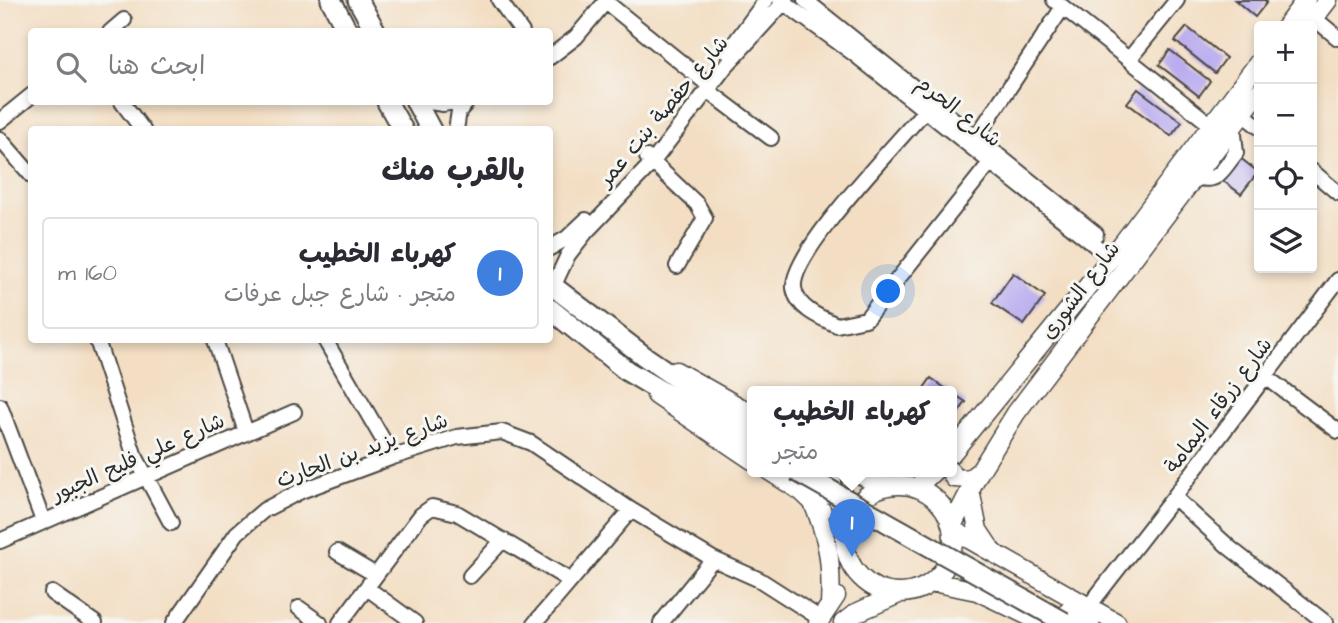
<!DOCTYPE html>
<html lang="ar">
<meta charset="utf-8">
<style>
:root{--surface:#fff;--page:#f2f2f3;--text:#2b2b33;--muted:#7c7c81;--line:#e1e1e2;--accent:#b45309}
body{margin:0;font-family:"Architects Daughter","Playpen Sans Arabic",sans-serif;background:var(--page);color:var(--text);direction:rtl}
.controls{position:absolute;right:21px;top:21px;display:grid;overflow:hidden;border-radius:7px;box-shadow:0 4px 10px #0003}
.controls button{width:63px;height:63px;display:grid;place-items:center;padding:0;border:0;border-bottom:2px solid var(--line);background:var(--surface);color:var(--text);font:35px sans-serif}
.you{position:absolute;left:889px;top:292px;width:24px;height:24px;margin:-18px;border:5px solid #fff;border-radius:50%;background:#1a73e8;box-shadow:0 0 0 10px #1a73e833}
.badge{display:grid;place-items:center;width:46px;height:46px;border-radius:50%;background:var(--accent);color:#fff;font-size:23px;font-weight:700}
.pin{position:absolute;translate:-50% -58px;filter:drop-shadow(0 2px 4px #0008)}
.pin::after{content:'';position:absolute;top:37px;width:24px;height:21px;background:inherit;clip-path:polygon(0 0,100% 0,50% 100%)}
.popup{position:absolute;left:747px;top:386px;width:210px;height:91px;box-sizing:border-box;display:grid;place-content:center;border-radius:7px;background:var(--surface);filter:drop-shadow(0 2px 5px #0005);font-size:23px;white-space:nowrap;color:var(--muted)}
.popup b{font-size:26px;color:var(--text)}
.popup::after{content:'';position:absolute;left:50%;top:100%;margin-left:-14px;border:14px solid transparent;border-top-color:var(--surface)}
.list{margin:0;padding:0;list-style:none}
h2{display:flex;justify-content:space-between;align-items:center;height:91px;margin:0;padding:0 28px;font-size:30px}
h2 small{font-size:23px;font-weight:400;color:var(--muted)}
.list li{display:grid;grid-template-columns:46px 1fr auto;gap:21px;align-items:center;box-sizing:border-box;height:112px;margin:0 14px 14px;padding:0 14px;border:2px solid var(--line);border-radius:7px}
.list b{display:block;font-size:26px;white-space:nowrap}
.list p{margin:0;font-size:23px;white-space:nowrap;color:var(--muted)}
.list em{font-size:23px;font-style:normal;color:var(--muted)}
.icon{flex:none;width:38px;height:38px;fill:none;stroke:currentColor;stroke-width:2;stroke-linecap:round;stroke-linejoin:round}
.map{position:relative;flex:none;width:1338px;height:623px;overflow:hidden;direction:ltr}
.search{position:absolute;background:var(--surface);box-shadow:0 4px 10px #0003;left:28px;top:28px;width:525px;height:77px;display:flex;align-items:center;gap:18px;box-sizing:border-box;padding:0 24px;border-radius:7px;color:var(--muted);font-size:26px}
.panel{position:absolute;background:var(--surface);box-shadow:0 4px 10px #0003;left:28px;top:126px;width:525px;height:217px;border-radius:7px;direction:rtl}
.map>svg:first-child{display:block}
.building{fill:#b6a7ef}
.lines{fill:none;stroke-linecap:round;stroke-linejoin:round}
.minor-casing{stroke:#494642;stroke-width:18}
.major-casing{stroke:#494642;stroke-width:21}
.highway-casing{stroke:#494642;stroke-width:23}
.minor{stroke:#fff;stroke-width:14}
.major{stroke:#fff;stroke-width:18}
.highway{stroke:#fff;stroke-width:19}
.highway-bridge-casing{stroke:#494642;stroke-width:23;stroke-linecap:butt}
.highway-bridge{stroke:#fff;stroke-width:19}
.labels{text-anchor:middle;stroke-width:6;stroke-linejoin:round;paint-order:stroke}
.street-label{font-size:21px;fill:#2b2b2b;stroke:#f6f6f2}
</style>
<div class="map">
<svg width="1338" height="623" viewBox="0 0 1338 623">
<rect width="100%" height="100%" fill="#f6f6f2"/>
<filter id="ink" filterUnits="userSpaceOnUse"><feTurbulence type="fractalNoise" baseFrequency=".0143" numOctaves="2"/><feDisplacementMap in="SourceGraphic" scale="14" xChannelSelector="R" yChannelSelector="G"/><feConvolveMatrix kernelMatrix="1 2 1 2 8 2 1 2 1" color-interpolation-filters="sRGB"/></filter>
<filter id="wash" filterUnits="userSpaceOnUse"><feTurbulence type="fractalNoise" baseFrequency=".00686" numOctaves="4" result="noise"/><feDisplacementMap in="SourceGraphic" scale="28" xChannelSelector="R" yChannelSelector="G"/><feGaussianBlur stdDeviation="1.57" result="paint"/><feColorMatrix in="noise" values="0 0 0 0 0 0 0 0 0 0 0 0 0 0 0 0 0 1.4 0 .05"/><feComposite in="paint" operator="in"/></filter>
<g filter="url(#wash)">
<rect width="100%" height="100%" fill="#f3dec3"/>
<g id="blocks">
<path class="building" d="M 1235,0 L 1264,0 L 1267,2 L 1255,17 Z
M 1187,27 L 1226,58 L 1215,73 L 1175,41 Z
M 1170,50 L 1210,81 L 1199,96 L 1159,65 Z
M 1138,89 L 1182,122 L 1171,136 L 1127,103 Z
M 1239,157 L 1258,172 L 1241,194 L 1222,180 Z
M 1013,273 L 1045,296 L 1024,325 L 992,303 Z
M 931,378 L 949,391 L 922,391 Z
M 952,393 L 966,402 L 952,421 Z"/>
</g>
</g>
<g filter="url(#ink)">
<use href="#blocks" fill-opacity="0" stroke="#494642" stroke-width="2"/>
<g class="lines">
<defs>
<path id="minor" d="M 499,0 L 522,32
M 780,0 L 853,53 L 1111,258
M 805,0 L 1096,234
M 1054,0 L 1211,125
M 606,2 L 710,86
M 1314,18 L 1338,38
M 110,32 L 124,20
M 728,52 L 766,0
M 550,57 L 576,37 L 607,0
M 1130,58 L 1177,0
M 707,90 L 771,138
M 122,102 L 143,130
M 430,102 L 443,104 L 454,102
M 932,102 C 906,135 790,251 794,288 C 797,309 821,318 837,325 L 866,319 L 997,154
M 1243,114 L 1259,127
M 0,121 L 32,95
M 456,130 L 459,111 L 467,102
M 0,139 L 32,176
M 973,142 L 1063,7
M 647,157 L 697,204 L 705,218 L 677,266
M 1312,171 L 1338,193
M 1194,177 C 1219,184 1221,171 1236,153 L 1233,125
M 550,248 L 567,238 L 586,220
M 553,287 L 568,255 L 586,232 L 652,163 L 725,67 L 786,0
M 97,340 L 134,454 L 171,523
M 215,340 L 246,432
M 325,340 L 393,457
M 1266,377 L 1338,431
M 0,406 L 43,521
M 0,541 L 294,412
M 337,552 L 376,575
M 470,576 L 503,540
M 367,588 L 415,623
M 52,593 L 95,623
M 1089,606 L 1174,497
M 299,608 L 320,623
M 174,623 L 237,533 L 264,510 L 301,491 L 393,457 L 457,437 L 502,432 L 531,443 L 631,510 L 713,559 L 760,580 L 821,619
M 340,623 L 421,515 L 432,507 L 457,513 L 571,581
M 535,623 L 631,510
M 661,623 L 713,559
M 1326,623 L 1230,548 L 1174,497 L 1338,280"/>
<path id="major" d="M 1286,26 L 1306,0
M 1308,26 L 1328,0
M 676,371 L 752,414
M 656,395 L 752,460
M 952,453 L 1122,244 L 1259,62
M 769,471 L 802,492 L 822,511
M 853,471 L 884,487
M 950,471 L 954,478 L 969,479 L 980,471
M845 539a54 54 0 1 1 108 0a54 54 0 1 1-108 0Z
M 917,487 L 934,471
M 970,490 L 978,530 L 990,548
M 822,496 L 833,488 L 830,471
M 813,503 C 829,539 832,567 830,605
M 952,526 L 980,471 L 1016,413 L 1259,92
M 953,530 L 1117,623
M 932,582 L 977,591 L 1043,623
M 818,623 L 836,596
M 843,623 L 856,613 L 901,593"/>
<path id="highway" d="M 331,0 L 348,32
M 358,0 L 376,32
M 387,102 L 403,130
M 416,102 L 431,130
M 550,284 L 644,356 L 752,430
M 550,309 L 627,371 L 752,445
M 1070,610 L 1090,623"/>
</defs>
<use href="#minor" class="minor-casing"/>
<use href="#major" class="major-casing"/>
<use href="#highway" class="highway-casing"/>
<use href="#minor" class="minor"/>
<use href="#major" class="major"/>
<use href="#highway" class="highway"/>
<defs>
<path id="highway-bridge" d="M 796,471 L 1064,622"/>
</defs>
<use href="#highway-bridge" class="highway-bridge-casing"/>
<use href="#highway-bridge" class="highway-bridge"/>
</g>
</g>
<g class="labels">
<g class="street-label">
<text transform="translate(663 111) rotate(-50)" y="7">شارع حفصة بنت عمر</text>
<text transform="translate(959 111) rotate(38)" y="7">شارع الحرم</text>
<text transform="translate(1080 290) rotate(-53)" y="7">شارع الشورى</text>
<text transform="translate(1218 405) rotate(-53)" y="7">شارع زرقاء اليمامة</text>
<text transform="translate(362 450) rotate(-20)" y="7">شارع يزيد بن الحارث</text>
<text transform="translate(138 457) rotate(-24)" y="7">شارع علي فليح الجبور</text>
</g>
</g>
</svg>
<div class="controls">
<button>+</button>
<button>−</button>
<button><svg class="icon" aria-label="locate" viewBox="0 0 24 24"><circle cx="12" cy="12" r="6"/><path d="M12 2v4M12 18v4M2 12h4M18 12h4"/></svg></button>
<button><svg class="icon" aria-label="layers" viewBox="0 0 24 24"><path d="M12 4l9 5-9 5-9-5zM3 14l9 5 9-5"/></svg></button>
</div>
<div class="you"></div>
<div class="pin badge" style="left:852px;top:557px;background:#3f7fe0">1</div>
<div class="popup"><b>كهرباء الخطيب</b>متجر</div>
<div class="search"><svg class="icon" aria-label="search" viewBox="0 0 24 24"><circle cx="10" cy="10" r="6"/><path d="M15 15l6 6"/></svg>ابحث هنا</div>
<section class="panel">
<h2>بالقرب منك<small></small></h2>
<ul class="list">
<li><span class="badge" style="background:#3f7fe0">1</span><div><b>كهرباء الخطيب</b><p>متجر · شارع جبل عرفات</p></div><em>160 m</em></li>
</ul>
</section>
</div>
